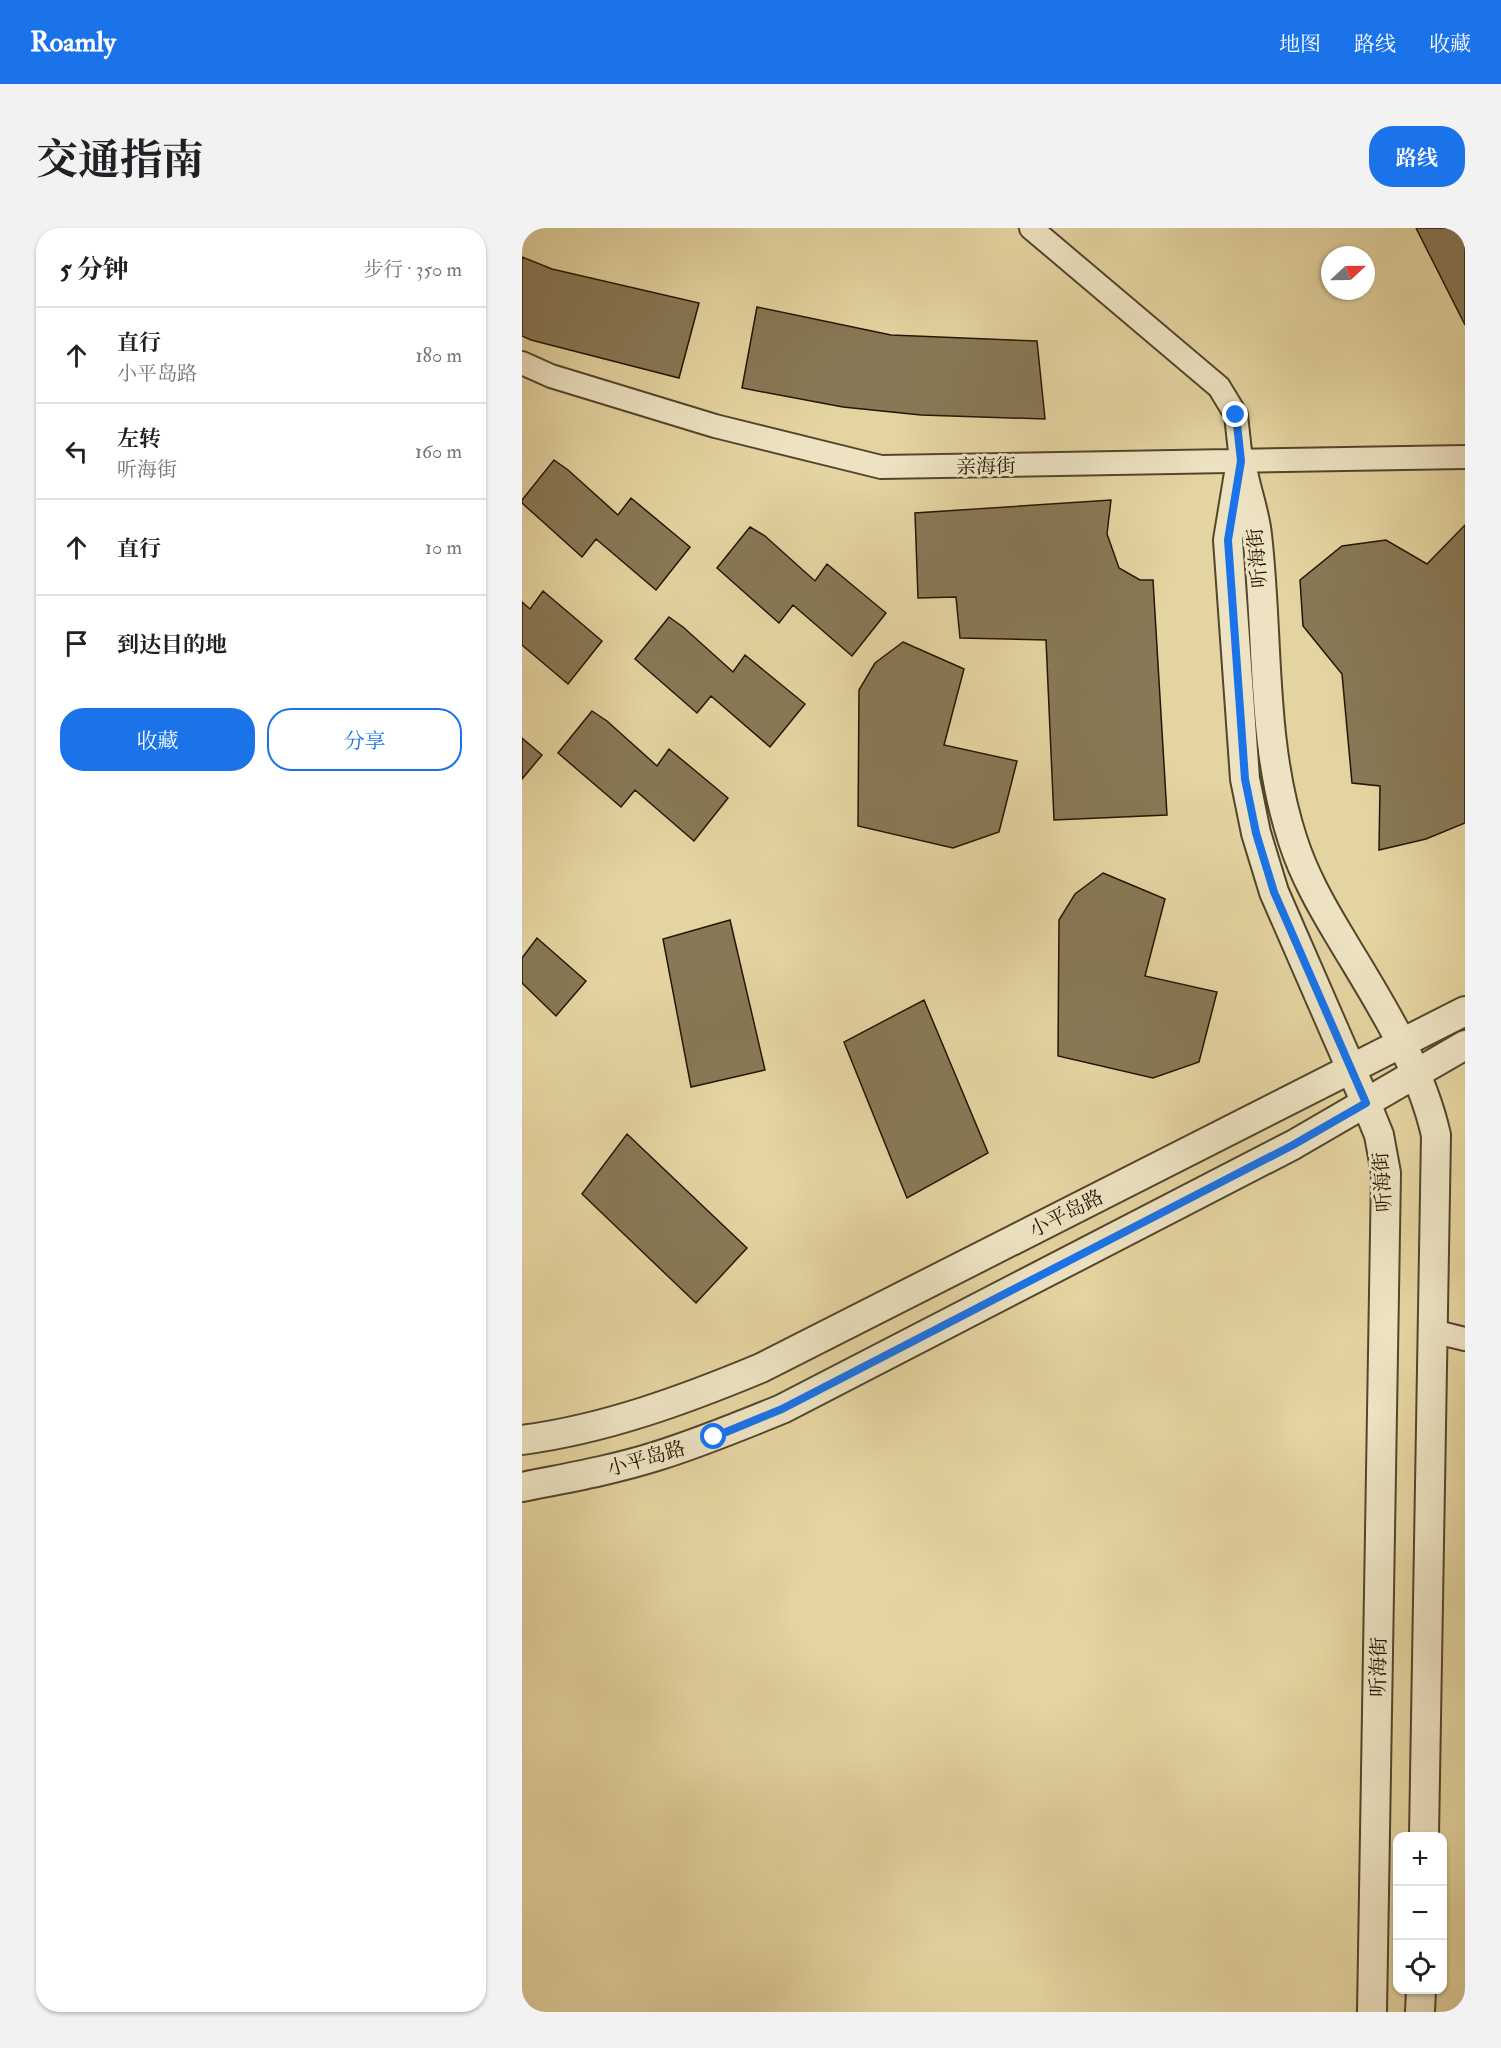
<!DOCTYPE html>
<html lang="zh">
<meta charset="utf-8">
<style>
:root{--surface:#fff;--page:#f2f2f2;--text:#202124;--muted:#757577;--line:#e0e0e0;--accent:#1a73e8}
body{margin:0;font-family:"IM FELL Double Pica","Noto Serif SC",serif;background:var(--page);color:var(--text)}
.controls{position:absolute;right:18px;bottom:18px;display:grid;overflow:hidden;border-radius:12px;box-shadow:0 2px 4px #0004}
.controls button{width:54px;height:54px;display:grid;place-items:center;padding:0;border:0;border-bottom:2px solid var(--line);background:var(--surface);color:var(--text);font:30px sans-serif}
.compass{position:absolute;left:799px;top:18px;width:54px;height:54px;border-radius:50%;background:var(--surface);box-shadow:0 2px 4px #0004;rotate:68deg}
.stop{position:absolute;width:18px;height:18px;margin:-14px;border:4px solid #1a73e8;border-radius:50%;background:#fff}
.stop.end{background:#1a73e8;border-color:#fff;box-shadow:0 2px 6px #0008}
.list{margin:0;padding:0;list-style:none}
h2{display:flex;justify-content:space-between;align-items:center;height:78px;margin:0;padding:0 24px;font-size:26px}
h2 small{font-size:20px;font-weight:400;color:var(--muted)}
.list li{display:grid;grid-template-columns:39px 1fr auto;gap:18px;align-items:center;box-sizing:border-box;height:96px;padding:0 24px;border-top:2px solid var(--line)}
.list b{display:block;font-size:22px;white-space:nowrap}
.list p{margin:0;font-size:20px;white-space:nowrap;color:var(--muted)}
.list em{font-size:20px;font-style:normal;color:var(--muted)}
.actions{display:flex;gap:12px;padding:18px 24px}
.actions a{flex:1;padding:14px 0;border:2px solid var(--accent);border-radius:24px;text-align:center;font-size:21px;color:var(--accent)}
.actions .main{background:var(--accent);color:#fff}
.icon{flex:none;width:33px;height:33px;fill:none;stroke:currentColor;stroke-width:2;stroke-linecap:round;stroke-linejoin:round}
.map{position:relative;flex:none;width:943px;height:1784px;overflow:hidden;border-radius:24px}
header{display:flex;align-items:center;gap:36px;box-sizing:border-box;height:84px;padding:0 30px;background:var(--accent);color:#fff}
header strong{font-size:28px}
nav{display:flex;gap:33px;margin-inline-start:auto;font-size:21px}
.intro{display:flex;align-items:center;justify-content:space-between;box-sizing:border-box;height:144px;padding:0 36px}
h1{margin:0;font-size:42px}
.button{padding:15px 27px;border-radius:24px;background:var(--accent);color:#fff;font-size:21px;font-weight:700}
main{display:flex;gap:36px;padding:0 36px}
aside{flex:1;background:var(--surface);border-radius:24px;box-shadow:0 2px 4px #0004}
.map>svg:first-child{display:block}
.building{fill:#887956;stroke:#241604;stroke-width:1.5}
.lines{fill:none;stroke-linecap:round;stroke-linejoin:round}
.minor-casing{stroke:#54462b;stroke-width:26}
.tertiary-casing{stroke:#54462b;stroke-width:32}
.minor{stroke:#ede3c2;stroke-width:22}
.tertiary{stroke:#ede3c2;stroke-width:28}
.route{stroke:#1a73e8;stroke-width:8}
.labels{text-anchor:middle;stroke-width:6;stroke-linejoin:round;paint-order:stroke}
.street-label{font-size:20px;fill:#241604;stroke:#ede3c2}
</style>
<header>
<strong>Roamly</strong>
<nav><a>地图</a><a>路线</a><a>收藏</a></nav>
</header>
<div class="intro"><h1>交通指南</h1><a class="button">路线</a></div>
<main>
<aside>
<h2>5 分钟<small>步行 · 350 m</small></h2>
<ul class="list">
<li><svg class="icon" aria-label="ahead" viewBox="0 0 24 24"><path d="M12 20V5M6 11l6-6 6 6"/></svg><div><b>直行</b><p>小平岛路</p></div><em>180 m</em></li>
<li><svg class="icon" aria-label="left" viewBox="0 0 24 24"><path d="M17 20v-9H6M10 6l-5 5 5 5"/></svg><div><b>左转</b><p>听海街</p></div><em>160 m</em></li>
<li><svg class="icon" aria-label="ahead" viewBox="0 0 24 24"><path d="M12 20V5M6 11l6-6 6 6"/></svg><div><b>直行</b></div><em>10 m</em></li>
<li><svg class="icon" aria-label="arrive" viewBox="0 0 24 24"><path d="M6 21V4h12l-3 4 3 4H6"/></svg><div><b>到达目的地</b></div></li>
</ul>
<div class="actions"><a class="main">收藏</a><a>分享</a></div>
</aside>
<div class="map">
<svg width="943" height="1784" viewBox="0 0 943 1784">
<rect width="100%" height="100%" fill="#e4d4a1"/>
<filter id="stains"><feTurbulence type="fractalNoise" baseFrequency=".00333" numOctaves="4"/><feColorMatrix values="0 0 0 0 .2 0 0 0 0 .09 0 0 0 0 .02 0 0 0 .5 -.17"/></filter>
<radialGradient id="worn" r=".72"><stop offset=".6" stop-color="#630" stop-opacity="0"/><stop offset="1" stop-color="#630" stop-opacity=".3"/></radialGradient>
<path class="building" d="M 894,0 L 943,0 L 943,97 Z
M 0,29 L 30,41 L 177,75 L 157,150 L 9,112 L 0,108 Z
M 235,79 L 369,107 L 515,113 L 523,191 L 399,187 L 321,179 L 220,160 Z
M 32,232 L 46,242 L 96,287 L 109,270 L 168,319 L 134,362 L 74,311 L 60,329 L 0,275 L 0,272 Z
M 589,272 L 585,306 L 597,340 L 618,352 L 631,352 L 645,587 L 532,592 L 524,412 L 438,410 L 434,369 L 396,370 L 393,285 Z
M 943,297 L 943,595 L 904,611 L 857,622 L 858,558 L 830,555 L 820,446 L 781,398 L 778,352 L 820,318 L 864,312 L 905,336 Z
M 228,299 L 243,308 L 293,353 L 305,336 L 364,385 L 330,428 L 271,377 L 257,395 L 195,340 Z
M 21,363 L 80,413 L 46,456 L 0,417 L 0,374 L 8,381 Z
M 147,389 L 161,399 L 211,444 L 223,427 L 283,476 L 248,519 L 189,468 L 175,485 L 113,431 Z
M 381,414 L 442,441 L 422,517 L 495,533 L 477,604 L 431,620 L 336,598 L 337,462 L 353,435 Z
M 70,483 L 85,493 L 135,538 L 147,521 L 206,570 L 172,613 L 113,562 L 99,579 L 36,525 Z
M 0,510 L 20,527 L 0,551 Z
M 581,645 L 643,671 L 623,748 L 695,764 L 677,834 L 631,850 L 536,828 L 537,692 L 553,666 Z
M 208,692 L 243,842 L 169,859 L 141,711 Z
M 15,710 L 64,753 L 34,788 L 0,755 L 0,730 Z
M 402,772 L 466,925 L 385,970 L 322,814 Z
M 105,906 L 225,1020 L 174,1075 L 60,966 Z"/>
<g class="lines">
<defs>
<path id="minor" d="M 509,0 L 697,159 L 714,187 L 719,233
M 0,135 L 29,148 L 193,198 L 359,239 L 943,229
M 910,1103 L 943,1111"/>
<path id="tertiary" d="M 719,233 L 706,312 L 723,551 L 734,605 L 752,664 L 844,875 L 857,907 L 864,945 L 850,1784
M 722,249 C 726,268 733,287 735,307 C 747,410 738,513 771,613 C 782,647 799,677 817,707 C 855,771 897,833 914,907 L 902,1608
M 0,1212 C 83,1201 162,1172 239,1140 L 943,783
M 0,1259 C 45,1250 91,1242 135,1228 C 177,1215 218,1198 260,1181 L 771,917 L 943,817
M 898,1784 L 899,1762"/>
</defs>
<use href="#minor" class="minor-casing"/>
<use href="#tertiary" class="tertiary-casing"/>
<use href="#minor" class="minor"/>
<use href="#tertiary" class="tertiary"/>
</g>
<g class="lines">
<path class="route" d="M 192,1209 L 260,1181 L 771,917 L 844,875 L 752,664 L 734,605 L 723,551 L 706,312 L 719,233 L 714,187"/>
</g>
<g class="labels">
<g class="street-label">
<text transform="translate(464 238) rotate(-1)" y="7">亲海街</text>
<text transform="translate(735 330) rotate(-95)" y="7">听海街</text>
<text transform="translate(860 954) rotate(-94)" y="7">听海街</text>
<text transform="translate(544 985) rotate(-27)" y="7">小平岛路</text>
<text transform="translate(124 1230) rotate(-16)" y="7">小平岛路</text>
<text transform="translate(856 1439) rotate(-89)" y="7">听海街</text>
</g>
</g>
<rect width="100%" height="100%" filter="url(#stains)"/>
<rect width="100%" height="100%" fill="url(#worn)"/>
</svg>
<div class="controls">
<button>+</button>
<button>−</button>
<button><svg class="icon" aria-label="locate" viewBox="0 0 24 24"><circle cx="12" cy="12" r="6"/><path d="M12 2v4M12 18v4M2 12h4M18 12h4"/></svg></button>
</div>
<svg class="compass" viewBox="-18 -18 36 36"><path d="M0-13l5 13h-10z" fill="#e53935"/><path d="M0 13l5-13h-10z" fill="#757577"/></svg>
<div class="stop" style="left:192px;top:1209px"></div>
<div class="stop end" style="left:714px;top:187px"></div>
</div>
</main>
